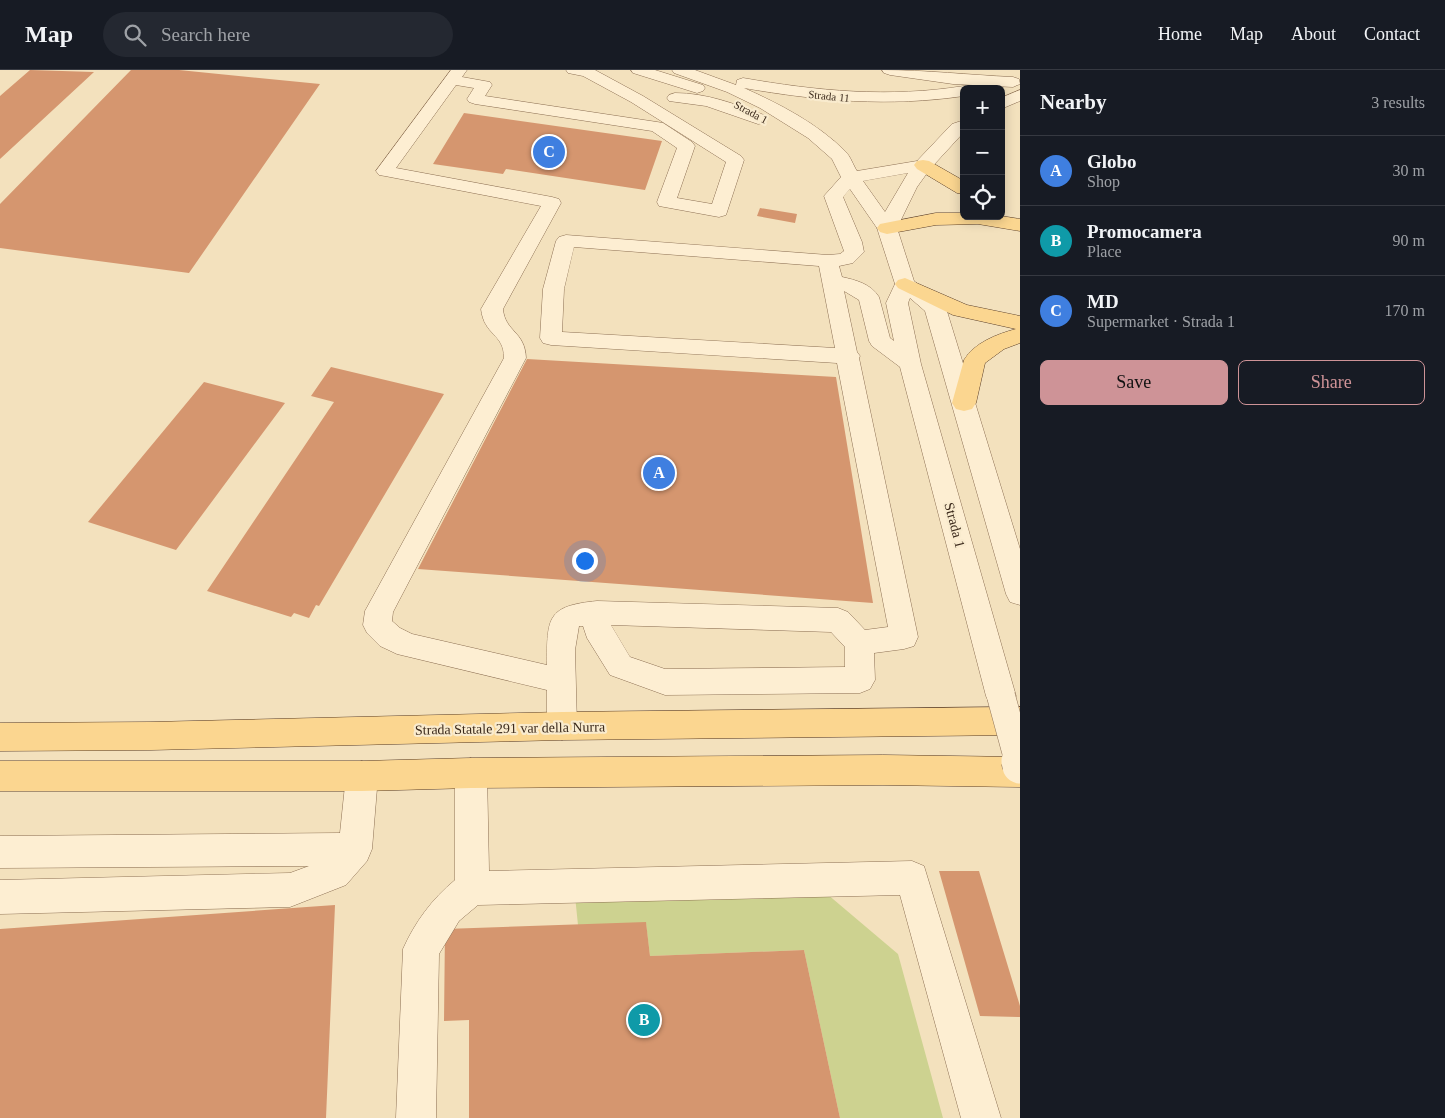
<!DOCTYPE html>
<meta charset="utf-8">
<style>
:root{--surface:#171b24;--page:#242831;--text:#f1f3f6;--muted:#9ea1a6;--line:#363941;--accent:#ce9397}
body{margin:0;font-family:"Times New Roman",serif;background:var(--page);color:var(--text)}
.controls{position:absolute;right:15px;top:15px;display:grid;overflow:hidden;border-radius:8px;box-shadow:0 2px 12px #0003}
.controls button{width:45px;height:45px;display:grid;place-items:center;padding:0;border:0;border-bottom:1px solid var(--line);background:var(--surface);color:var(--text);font:25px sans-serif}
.you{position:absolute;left:584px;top:490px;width:18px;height:18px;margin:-12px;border:4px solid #fff;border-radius:50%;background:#1a73e8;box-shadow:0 0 0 8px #1a73e833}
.badge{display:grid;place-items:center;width:32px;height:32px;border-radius:50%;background:var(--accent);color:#fff;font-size:16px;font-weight:700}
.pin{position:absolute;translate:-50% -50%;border:2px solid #fff;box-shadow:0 1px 5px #0006}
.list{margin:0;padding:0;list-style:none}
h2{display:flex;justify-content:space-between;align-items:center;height:65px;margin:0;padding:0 20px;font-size:21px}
h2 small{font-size:16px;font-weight:400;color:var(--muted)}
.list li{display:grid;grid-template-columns:32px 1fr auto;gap:15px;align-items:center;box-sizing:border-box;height:70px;padding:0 20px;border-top:1px solid var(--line)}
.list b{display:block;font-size:19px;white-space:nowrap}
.list p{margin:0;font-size:16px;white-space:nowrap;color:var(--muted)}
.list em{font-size:16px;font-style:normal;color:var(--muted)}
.actions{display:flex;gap:10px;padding:15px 20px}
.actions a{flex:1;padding:11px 0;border:1px solid var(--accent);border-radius:8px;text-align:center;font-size:18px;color:var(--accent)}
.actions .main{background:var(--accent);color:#111}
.icon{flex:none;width:28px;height:28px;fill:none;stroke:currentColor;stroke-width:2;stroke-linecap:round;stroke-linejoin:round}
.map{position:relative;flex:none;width:1020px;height:1048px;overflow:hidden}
header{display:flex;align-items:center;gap:30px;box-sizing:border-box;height:70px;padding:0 25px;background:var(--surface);border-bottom:1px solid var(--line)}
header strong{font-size:24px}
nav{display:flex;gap:28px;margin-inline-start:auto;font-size:18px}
.search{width:350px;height:45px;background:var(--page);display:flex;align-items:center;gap:12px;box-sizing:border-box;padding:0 18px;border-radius:28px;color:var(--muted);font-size:19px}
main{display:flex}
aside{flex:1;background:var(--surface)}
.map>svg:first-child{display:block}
.green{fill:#cdd290}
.building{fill:#d5966f}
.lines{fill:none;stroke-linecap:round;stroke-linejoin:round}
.minor-casing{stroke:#8d7054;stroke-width:1}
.major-casing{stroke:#5a3e29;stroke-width:1}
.minor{fill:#fdeed2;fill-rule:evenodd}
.major{fill:#fbd690;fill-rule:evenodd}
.minor-bridge-far1-casing{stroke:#8d7054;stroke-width:29;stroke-linecap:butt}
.minor-bridge-casing{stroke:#8d7054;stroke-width:36;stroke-linecap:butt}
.minor-bridge-far1{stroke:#fdeed2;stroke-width:28}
.minor-bridge{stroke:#fdeed2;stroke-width:35}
.labels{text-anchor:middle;stroke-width:4.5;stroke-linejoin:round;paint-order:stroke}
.far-street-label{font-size:11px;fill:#3b291b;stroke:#f9ebce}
.street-label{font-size:14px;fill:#3b291b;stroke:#f9ebce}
</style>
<header>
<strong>Map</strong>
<div class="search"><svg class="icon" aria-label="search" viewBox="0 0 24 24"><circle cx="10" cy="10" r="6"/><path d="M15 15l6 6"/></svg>Search here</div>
<nav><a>Home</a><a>Map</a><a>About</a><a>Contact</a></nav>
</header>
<main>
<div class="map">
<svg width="1020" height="1048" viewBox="0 0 1020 1048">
<rect width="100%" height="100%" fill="#f3e1bd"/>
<path class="green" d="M 820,818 L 898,884 L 943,1048 L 840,1048 L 804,880 L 650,886 L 646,853 L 578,855 L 575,826 Z"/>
<path class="building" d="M 30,0 L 94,2 L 0,89 L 0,26 Z
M 131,0 L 179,0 L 320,14 L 189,203 L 0,178 L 0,134 Z
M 464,43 L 662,71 L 645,120 L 506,99 L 503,104 L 433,94 Z
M 760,138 L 797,144 L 795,153 L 757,146 Z
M 527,289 L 836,307 L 873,533 L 418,499 Z
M 331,297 L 444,324 L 319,536 L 316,535 L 309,548 L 294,543 L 291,547 L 207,521 L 334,332 L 311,326 Z
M 204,312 L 285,333 L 176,480 L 88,452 Z
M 939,801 L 979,801 L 1020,936 L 1020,947 L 980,946 Z
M 335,835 L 326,1048 L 0,1048 L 0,859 Z
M 646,852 L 650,886 L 804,880 L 840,1048 L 469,1048 L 469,950 L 444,951 L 445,859 Z"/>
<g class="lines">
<defs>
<path id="minor" d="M 451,0 L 467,0 L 462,7 L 490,12 L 492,15 L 485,26 L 657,52 L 663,53 L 692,72 L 695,76 L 677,128 L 712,134 L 726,92 L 631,32 L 583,6 L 568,3 L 566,0 L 595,0 L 643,26 L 741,86 L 744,90 L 726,145 L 719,147 L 659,136 L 657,132 L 677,78 L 652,61 L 475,34 L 469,32 L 467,29 L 474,18 L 456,15 L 396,98 L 552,127 L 559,129 L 561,133 L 503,239 C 505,262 525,261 526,288 L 393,542 L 392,551 L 400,558 L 412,564 L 547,595 C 547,547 547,536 597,531 L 838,538 L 848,542 L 865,560 L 888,557 L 837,293 L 551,275 L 543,273 L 540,268 L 543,219 L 556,171 L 559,167 L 566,165 L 828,185 L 840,184 L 844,181 L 824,126 L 841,107 L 832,89 L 808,68 L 760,38 L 727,22 L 674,3 L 672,0 L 695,0 L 736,15 L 737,10 L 743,8 C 817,21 889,28 964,16 L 971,19 L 964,19 L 964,26 C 889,37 818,31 744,18 C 780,34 818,54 845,81 C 851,87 853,95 857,101 L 917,91 L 952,54 L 964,50 L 964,62 L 930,99 L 917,117 L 897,158 L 914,211 L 942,233 L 946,238 L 1020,479 L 1020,535 L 1010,532 L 1006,524 L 925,241 L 910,228 L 908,233 L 921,294 L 1016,626 L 1012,635 L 1001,639 L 990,635 L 986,626 L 900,297 L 872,276 L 869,271 L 859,230 L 844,221 L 857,282 L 860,286 L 859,288 L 918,567 L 914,576 L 904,579 L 874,583 L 875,610 L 870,619 L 860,623 L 665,625 L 610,605 L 587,568 L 583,556 L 579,556 L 575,580 L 577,656 L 573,666 L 562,670 L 551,666 L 547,656 L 547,620 L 397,584 L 380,576 L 367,563 L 363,555 L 365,541 L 504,288 C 504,263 484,266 481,239 L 541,136 L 385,106 L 379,105 L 376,101 ZM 908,103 L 885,142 L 863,111 ZM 850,119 L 877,158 L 895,214 L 886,233 L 894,271 L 890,268 L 879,227 C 871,214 856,210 842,207 L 839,196 L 853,193 L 864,182 L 862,172 L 843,127 ZM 574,177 L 819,196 L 835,278 L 562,262 L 564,219 ZM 611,555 L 831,562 L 845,577 L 845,597 L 665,599 L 630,587 Z
M 631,0 L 655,0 L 703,15 L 705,18 L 703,21 L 697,23 L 633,3 Z
M 882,0 C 926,0 969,5 1013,7 L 1019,9 L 1020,14 L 1013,17 L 953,14 L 890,5 L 884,3 Z
M 1020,20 L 1020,31 L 1001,39 L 1001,28 Z
M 675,23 C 707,23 735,34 764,45 L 766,49 L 764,53 L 758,54 L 706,36 L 669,31 L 667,28 L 669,25 Z
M 471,688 L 482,693 L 487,703 L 489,801 L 912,791 L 924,796 L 1001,1048 L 961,1048 L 900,825 L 478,835 L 459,851 L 439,884 L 436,1048 L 396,1048 L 403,879 C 415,852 432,829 455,810 L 455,703 L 460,693 Z
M 362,691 L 373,696 L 378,706 L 372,779 L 367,791 L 346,815 L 290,837 L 0,844 L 0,810 L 290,803 L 309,796 L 0,798 L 0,766 L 340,763 L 346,706 L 351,696 Z"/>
<path id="major" d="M 923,90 L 929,91 L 964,111 L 964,124 L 957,123 L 917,99 L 914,95 L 917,91 Z
M 936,143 L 964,143 L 964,146 L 1001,146 L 1020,149 L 1020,161 L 978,154 L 936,155 L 887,164 L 880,162 L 877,158 L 880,154 Z
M 905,208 L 967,235 L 1020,246 L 1020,273 L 1004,279 L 985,293 L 976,333 L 972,339 L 964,341 L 956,339 L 952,333 L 964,290 C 974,273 997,264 1016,259 L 953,245 L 898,218 L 895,214 L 898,210 Z
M 1020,637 L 1020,665 L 562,670 L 151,680 L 0,681 L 0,653 L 151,652 L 562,642 Z
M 883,685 L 1020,687 L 1020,717 L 883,715 L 471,718 L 362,721 L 0,721 L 0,691 L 362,691 L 471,688 Z"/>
</defs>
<use href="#minor" class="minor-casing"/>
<use href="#major" class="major-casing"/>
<use href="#minor" class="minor"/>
<use href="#major" class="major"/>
<defs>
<path id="minor-bridge-far1" d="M 1001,626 L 1019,692"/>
<path id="minor-bridge" d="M 1019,691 L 1020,696"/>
</defs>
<use href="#minor-bridge-far1" class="minor-bridge-far1-casing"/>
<use href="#minor-bridge" class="minor-bridge-casing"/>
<use href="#minor-bridge-far1" class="minor-bridge-far1"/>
<use href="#minor-bridge" class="minor-bridge"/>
</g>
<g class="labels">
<g class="far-street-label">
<text transform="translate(829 26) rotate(6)" y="4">Strada 11</text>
<text transform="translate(751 42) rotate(28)" y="4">Strada 1</text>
</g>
<g class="street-label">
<text transform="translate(955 455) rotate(75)" y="5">Strada 1</text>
<text transform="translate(510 658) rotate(-1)" y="5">Strada Statale 291 var della Nurra</text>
</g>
</g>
</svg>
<div class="controls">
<button>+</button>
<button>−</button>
<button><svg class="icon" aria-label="locate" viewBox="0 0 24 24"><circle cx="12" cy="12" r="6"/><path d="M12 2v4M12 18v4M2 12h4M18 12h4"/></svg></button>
</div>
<div class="you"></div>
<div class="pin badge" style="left:659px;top:403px;background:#3f7fe0">A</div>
<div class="pin badge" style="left:644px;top:950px;background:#0f9aa8">B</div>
<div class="pin badge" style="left:549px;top:82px;background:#3f7fe0">C</div>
</div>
<aside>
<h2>Nearby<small>3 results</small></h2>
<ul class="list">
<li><span class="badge" style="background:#3f7fe0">A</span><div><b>Globo</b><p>Shop</p></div><em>30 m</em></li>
<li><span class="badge" style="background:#0f9aa8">B</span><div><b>Promocamera</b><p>Place</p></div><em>90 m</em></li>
<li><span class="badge" style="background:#3f7fe0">C</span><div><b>MD</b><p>Supermarket · Strada 1</p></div><em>170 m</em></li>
</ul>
<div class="actions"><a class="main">Save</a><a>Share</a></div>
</aside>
</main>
